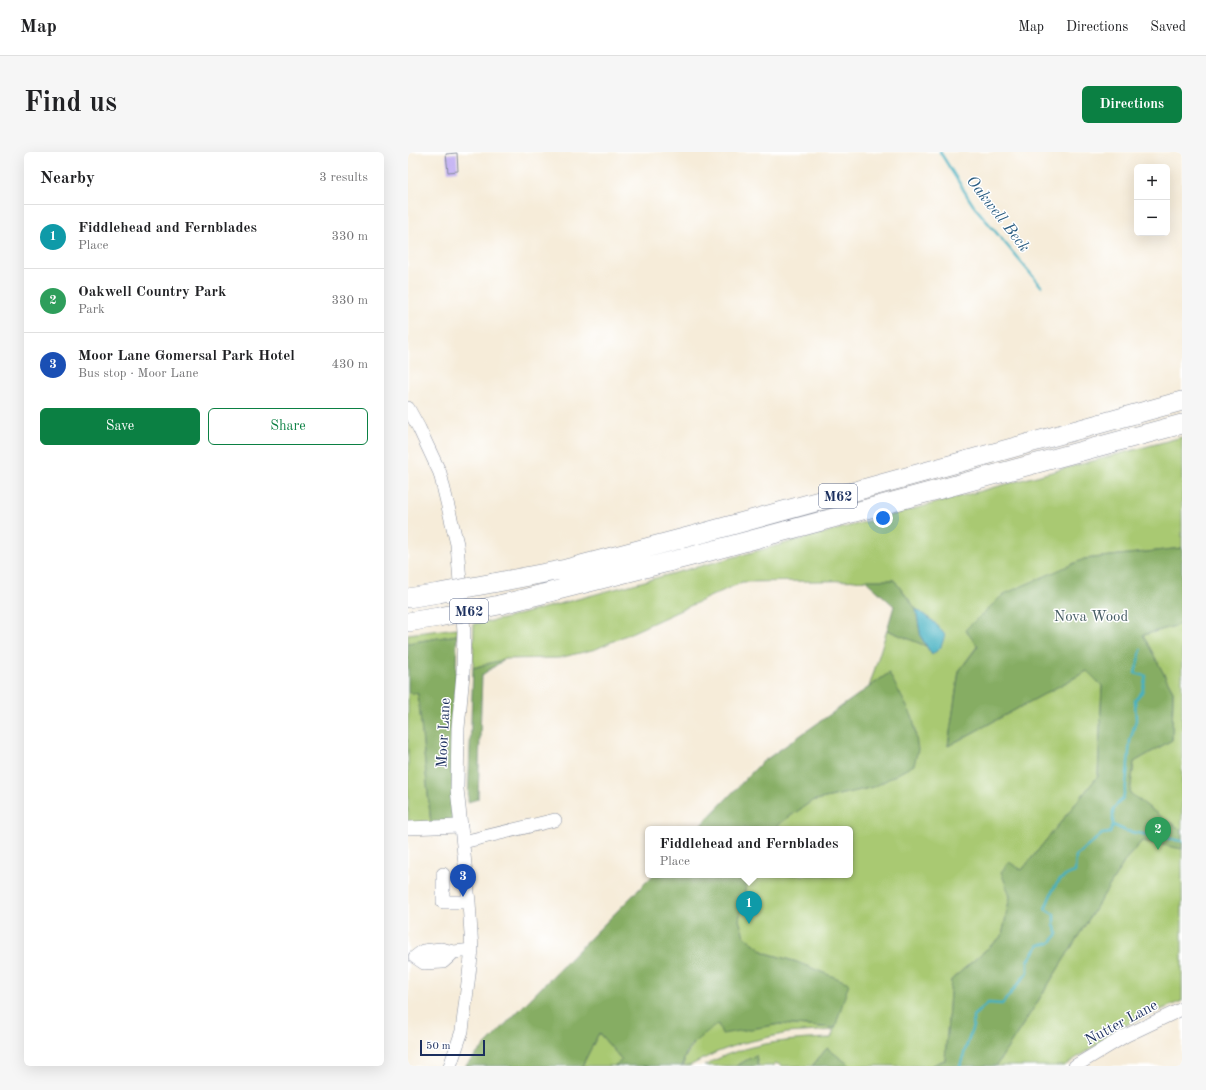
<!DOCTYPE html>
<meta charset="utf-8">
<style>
:root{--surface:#fff;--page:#f6f6f6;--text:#202124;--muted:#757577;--line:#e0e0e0;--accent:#0b8043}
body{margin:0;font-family:"Old Standard TT",serif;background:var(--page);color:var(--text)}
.controls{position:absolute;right:12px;top:12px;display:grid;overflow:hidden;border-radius:6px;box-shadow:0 4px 16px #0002}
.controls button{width:36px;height:36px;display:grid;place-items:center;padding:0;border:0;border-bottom:1px solid var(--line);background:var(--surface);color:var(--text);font:20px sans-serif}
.scale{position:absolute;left:12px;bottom:10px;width:65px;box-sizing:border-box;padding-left:4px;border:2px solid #1b2f5e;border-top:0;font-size:11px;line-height:14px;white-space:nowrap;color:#1b2f5e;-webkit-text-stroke:3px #fff;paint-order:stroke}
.you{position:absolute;left:475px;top:366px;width:14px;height:14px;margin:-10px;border:3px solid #fff;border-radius:50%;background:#1a73e8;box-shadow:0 0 0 6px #1a73e833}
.badge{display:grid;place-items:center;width:26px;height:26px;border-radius:50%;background:var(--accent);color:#fff;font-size:13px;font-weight:700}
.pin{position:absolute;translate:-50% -33px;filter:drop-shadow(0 1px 2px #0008)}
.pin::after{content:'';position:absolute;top:21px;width:14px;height:12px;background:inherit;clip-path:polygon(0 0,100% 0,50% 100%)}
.popup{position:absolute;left:237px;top:674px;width:208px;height:52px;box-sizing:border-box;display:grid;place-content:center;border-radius:6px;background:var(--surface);filter:drop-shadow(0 1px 3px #0005);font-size:13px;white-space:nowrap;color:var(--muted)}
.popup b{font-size:15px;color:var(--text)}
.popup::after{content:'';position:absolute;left:50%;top:100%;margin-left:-8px;border:8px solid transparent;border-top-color:var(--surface)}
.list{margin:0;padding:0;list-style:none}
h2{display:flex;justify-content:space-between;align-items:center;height:52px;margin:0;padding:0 16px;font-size:17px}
h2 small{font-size:13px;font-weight:400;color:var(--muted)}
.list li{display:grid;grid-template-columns:26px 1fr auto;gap:12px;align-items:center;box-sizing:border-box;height:64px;padding:0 16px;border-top:1px solid var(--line)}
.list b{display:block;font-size:15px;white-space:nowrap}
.list p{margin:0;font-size:13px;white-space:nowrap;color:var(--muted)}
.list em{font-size:13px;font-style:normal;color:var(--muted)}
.actions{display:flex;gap:8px;padding:12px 16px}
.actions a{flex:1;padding:9px 0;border:1px solid var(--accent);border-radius:6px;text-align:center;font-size:14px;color:var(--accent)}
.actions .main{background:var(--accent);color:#fff}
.map{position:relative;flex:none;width:774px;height:914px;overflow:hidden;border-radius:6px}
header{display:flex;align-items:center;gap:24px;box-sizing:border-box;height:56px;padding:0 20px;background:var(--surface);border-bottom:1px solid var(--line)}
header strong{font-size:19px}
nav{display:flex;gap:22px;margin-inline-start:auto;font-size:14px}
.intro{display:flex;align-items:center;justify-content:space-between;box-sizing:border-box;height:96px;padding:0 24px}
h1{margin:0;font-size:28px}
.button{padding:10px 18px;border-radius:6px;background:var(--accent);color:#fff;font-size:14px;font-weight:700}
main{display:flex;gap:24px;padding:0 24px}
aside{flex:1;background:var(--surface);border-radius:6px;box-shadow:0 4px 16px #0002}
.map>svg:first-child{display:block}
.green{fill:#a9c972;stroke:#627c68}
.forest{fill:#86ad64;stroke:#506e61}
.water{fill:#44b1c1;stroke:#307090}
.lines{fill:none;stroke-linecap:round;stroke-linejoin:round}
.stream{stroke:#44b1c1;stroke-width:2.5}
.building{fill:#bca8f1}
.minor-casing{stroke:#888e9c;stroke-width:14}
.highway-casing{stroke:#888e9c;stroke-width:20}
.minor{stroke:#fff;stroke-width:13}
.highway{stroke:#fff;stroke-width:19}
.highway-bridge-casing{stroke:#888e9c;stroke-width:20;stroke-linecap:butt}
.highway-bridge{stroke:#fff;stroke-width:19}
.labels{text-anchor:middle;stroke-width:3;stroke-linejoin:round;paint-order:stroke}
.shield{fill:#fff;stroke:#5f6d8e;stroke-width:1}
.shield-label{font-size:14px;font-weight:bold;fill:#1b2f5e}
.park-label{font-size:15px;fill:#465d64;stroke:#fff}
.street-label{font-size:15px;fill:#1b2f5e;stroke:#fff}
.water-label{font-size:16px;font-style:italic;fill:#295c81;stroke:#fff}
</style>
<header>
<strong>Map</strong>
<nav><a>Map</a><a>Directions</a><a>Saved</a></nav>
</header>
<div class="intro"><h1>Find us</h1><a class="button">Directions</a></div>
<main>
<aside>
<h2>Nearby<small>3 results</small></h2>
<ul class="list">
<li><span class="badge" style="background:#0f9aa8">1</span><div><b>Fiddlehead and Fernblades</b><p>Place</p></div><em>330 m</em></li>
<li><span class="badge" style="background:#2e9e5b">2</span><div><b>Oakwell Country Park</b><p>Park</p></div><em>330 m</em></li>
<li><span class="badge" style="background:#1a4fb4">3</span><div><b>Moor Lane Gomersal Park Hotel</b><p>Bus stop · Moor Lane</p></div><em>430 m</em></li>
</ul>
<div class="actions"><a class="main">Save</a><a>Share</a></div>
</aside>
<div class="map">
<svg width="774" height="914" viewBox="0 0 774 914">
<rect width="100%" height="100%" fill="#fff"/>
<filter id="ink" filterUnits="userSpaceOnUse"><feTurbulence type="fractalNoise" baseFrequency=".025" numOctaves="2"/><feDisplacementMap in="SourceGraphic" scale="8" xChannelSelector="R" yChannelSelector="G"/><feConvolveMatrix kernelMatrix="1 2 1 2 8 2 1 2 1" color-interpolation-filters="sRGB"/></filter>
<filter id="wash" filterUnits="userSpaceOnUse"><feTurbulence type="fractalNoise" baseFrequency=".012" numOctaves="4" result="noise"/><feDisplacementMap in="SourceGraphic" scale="16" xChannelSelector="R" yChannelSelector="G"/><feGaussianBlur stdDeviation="0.9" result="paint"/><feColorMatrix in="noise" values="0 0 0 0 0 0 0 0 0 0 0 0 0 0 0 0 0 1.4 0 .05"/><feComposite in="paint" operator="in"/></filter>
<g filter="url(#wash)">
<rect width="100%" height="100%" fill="#f6ecd9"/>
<path class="green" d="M 774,285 L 774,396 L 676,407 L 570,493 L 551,519 L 540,594 L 679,519 L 694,534 L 690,624 L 614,718 L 602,744 L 594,784 L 543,828 L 537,908 L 522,914 L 441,914 L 419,896 L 404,914 L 375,914 L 367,911 L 366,914 L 350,914 L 348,903 L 328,914 L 296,914 C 303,910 311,906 318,903 C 351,890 388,887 423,886 L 426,878 L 379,881 L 331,892 L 307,901 L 281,914 L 276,914 L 276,907 L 289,887 L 274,854 L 349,876 L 372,872 L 427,876 L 389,810 L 358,801 L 336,784 L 331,768 L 340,723 L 442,723 L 442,677 L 367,677 L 374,670 L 404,649 L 466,635 L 481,521 L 461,535 L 479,478 L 518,494 L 524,503 L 526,470 L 508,457 L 486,428 L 334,430 L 188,497 L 151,506 L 97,507 L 65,516 L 66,472 L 95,467 Z
M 774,472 L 774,849 L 722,871 L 656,914 L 588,914 L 627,854 L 718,707 L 734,689 L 722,641 L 726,610 L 764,588 L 765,539 L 735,483 Z
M 49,476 L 49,483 L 0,491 L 0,482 Z
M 0,540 L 10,542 L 23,672 L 0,672 Z
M 191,881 L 214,908 L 206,914 L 174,914 Z"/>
<path class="forest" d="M 774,396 L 774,472 L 735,483 L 765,539 L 764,588 L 726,610 L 722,641 L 755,666 L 774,678 L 774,697 L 734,689 L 718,707 L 627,854 L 588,914 L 522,914 L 537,908 L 543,828 L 594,784 L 602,744 L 593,720 L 601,710 L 614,718 L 690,624 L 694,534 L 679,519 L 540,594 L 551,519 L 570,494 L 557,478 L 596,442 L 676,407 Z
M 457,428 L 486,428 L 508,457 L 513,485 L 518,494 L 479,478 L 486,454 Z
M 49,483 L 44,671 L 23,672 L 10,542 L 0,540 L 0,491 Z
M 97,507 L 74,523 L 70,647 L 60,650 L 65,516 Z
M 481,521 L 505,566 L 510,598 L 506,613 L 466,635 L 404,649 L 374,670 L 367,677 L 289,677 L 353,611 Z
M 245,723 L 340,723 L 331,768 L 336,784 L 358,801 L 389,810 L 441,831 L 427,876 L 372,872 L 314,882 L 310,872 C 296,882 275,895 275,914 L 206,914 L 214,908 L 191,881 L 174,914 L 57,914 L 117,852 Z
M 419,896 L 443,914 L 404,914 Z
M 348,903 L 350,914 L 328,914 Z"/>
<path class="water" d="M 508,457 L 526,470 L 537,483 L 533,495 L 524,503 L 513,485 Z"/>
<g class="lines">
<path class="stream" d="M 532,0 L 565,53 L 633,134
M 705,673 L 718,679 L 774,689
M 552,914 L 565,874 L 565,864 L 580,851 L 594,852 L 620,820 L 620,809 L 631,793 L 642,791 L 650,782 L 646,773 L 646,762 L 637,757 C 644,740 647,725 667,720 L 668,704 L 694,682 L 702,681 L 705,673 L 705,657 L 715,646 L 718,633 L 722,589 L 728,568 L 727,548 L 734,540 L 738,524 L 727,521 L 733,498"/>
</g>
<g id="blocks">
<path class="building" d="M 49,1 L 50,19 L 40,20 L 38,2 Z"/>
</g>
</g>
<g filter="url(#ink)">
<use href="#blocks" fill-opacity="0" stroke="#888e9c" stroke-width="1"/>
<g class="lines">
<defs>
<path id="minor" d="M 0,256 L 11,276 L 32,321 L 49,392 L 56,480 L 55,522 L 50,576 L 49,637 L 61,750 L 64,798 L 54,879 L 42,914
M 0,676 L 52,674
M 55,690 L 147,668
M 35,722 L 35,750 L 61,750
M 46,800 L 35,810 L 16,811 L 7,805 L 15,799 L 33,797 L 46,800 L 64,798
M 667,914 L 717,884 L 774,857"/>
<path id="highway" d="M 85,431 L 158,417 L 295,381 L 774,249
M 0,446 L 31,441
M 91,453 L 284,404 L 774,272
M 0,470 L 31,465"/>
</defs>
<use href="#minor" class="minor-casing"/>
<use href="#highway" class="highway-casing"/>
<use href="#minor" class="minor"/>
<use href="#highway" class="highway"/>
<defs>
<path id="highway-bridge" d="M 31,441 L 85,431
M 31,465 L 91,453"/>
</defs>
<use href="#highway-bridge" class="highway-bridge-casing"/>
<use href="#highway-bridge" class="highway-bridge"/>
</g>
</g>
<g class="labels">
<g class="shield">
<rect x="411" y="332" width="38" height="24" rx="3"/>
<rect x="42" y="447" width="38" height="24" rx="3"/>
</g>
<g class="shield-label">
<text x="430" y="349">M62</text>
<text x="61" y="464">M62</text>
</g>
<g class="park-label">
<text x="683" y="469">Nova Wood</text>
</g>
<g class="street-label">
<text transform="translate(35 581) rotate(-87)" y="5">Moor Lane</text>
<text transform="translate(713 870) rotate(-28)" y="5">Nutter Lane</text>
</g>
<g class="water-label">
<text transform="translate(591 61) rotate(52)" y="6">Oakwell Beck</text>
</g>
</g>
</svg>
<div class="controls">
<button>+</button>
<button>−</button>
</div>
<div class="scale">50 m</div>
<div class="you"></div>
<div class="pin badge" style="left:341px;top:772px;background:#0f9aa8">1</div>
<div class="popup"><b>Fiddlehead and Fernblades</b>Place</div>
<div class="pin badge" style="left:750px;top:698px;background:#2e9e5b">2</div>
<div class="pin badge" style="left:55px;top:745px;background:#1a4fb4">3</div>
</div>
</main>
